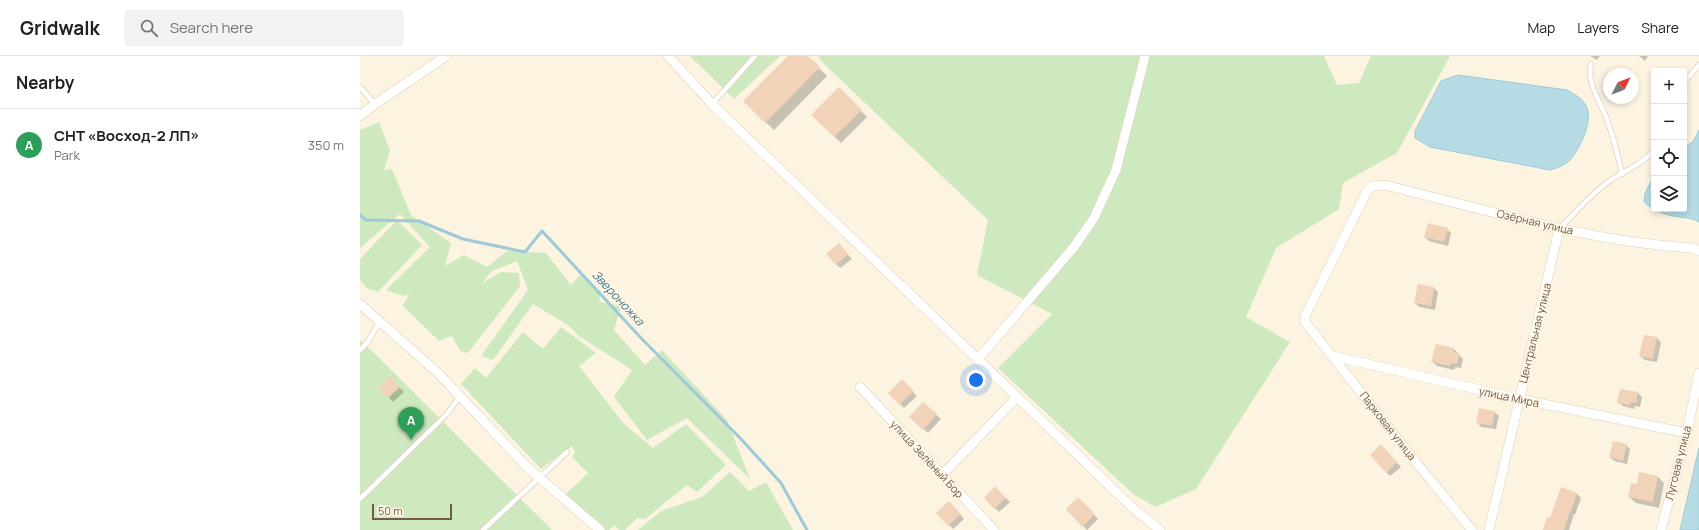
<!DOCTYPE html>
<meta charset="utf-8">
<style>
:root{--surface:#fff;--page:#f2f2f2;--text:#222;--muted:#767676;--line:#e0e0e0;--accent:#e47447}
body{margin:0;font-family:Manrope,sans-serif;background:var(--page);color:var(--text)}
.controls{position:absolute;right:12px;top:12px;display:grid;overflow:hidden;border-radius:4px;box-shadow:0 2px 6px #0003}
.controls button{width:36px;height:36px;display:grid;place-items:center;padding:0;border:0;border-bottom:1px solid var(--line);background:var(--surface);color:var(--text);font:20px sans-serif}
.compass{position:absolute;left:1243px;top:12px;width:36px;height:36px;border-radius:50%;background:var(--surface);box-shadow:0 2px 6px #0003;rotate:48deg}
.scale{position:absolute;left:12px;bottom:10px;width:80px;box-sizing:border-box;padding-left:4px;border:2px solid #725a49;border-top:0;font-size:11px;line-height:14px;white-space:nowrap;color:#725a49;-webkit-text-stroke:3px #fff7e7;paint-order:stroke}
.you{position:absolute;left:616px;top:324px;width:14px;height:14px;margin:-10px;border:3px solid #fff;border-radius:50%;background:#1a73e8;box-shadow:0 0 0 6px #1a73e833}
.badge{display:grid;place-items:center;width:26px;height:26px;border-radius:50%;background:var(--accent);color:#fff;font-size:13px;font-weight:700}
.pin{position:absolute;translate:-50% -33px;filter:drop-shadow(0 1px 2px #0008)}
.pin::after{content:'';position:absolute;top:21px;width:14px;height:12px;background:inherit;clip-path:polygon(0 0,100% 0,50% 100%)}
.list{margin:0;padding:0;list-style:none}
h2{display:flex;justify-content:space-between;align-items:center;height:52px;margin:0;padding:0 16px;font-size:17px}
h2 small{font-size:13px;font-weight:400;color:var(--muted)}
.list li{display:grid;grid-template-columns:26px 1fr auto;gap:12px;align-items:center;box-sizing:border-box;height:72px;padding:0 16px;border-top:1px solid var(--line)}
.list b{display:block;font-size:15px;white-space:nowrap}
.list p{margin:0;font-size:13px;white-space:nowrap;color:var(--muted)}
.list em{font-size:13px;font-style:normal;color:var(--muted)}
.icon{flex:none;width:22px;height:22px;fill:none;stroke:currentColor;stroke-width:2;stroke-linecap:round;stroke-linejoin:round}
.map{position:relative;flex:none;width:1339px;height:474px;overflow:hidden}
header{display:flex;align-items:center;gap:24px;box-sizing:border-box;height:56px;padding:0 20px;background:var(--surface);border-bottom:1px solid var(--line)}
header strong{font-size:19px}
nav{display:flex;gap:22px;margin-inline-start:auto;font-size:14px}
.search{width:280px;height:36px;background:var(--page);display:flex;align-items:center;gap:10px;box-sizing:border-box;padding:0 14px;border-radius:4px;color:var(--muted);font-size:15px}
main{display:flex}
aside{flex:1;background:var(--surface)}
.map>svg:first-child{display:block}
.green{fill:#cee9c0}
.water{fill:#b6dbe4;stroke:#9dcad6}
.shadow{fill:#0003}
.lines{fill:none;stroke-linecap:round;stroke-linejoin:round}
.stream{stroke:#9dcad6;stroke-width:3}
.building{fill:#f1d3b9}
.lane-casing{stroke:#e0d0bd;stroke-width:6}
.street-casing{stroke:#e0d0bd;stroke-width:10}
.lane{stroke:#fff;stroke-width:4.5}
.street{stroke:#fff;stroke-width:9}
.labels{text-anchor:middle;stroke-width:3;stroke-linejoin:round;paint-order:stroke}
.street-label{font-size:11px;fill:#725a49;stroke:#fff7e7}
.water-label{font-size:12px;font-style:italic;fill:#437685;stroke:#fff7e7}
</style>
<header>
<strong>Gridwalk</strong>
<div class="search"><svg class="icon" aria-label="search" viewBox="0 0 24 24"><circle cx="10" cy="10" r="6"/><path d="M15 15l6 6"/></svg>Search here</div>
<nav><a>Map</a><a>Layers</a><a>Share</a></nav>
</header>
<main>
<aside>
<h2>Nearby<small></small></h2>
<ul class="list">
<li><span class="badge" style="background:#2e9e5b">A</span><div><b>СНТ «Восход-2 ЛП»</b><p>Park</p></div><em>350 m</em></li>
</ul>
</aside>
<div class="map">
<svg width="1339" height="474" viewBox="0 0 1339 474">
<rect width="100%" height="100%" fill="#fcf3e1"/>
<path class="green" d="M 330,0 L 420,0 L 374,43 Z
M 459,0 L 964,0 L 977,29 L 999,27 L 1011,0 L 1090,0 L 1037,97 L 983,127 L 979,153 L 916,192 L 886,261 L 930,286 L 836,433 L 795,451 L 773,438 L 638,312 L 692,258 L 617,219 L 628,164 L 460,4 Z
M 19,66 L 30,95 L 24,114 L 32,113 L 51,159 L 91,187 L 85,210 L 104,199 L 127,211 L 147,195 L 186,197 L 211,229 L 221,218 L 241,236 L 239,246 L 261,250 L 254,274 L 285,309 L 302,294 L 367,364 L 390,423 L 327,362 L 287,384 L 254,341 L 272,314 L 219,280 L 208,269 L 173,248 L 133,304 L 121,300 L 168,234 L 157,205 L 132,215 L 122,227 L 141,216 L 159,217 L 160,230 L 108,297 L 100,295 L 92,280 L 79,285 L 43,250 L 49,238 L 43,240 L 26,234 L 70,191 L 40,158 L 0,192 L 0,74 Z
M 37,164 L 62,189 L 18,236 L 7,232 L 0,224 L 0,203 Z
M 201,271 L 236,297 L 219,310 L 264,368 L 293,392 L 326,368 L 366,409 L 337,436 L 327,429 L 285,463 L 277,462 L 265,474 L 259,474 L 255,469 L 249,474 L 245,474 L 206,438 L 228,417 L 212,401 L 215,396 L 212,390 L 181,413 L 101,328 L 115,312 L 126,322 L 163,276 L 183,293 Z
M 0,284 L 12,295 L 192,474 L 0,474 Z
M 370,416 L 389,435 L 406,426 L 433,474 L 278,474 L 301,455 L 342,441 Z"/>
<path class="water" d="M 1098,19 L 1207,34 C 1214,38 1224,43 1227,52 C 1233,67 1219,94 1209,105 C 1203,110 1197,112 1190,114 L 1070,91 L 1055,82 L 1055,75 L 1081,25 Z
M 1339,74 L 1339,166 C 1331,161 1322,162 1313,160 C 1303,158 1292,153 1284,146 L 1285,137 L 1294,120 L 1294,153 L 1324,153 L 1324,90 C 1334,88 1335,82 1339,74 Z
M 1339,392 L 1339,474 L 1320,474 Z"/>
<path class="shadow" d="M 429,0 L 447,0 L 467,20 L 414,74 L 384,45 Z
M 1230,0 L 1240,0 L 1237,4 Z
M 1279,0 L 1288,0 L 1285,5 Z
M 479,33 L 507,61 L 481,87 L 453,59 Z
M 1087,173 L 1091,177 L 1088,190 L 1069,185 L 1065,181 Z
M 483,193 L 492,203 L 480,212 L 476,208 Z
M 1058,229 L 1074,232 L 1078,236 L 1075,254 L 1059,251 L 1055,247 Z
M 1285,280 L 1297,282 L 1301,286 L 1297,306 L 1285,304 L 1280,300 Z
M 1094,293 L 1103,303 L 1101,312 L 1095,311 L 1094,314 L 1077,310 L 1073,306 Z
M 30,321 L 44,336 L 33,346 L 20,332 Z
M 542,324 L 557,340 L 544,352 L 529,337 Z
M 1278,337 L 1282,341 L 1280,351 L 1275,350 L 1274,353 L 1263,350 L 1258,346 Z
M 563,347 L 581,363 L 568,377 L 555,365 Z
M 1134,356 L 1139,360 L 1136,373 L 1121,371 L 1117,366 Z
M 1266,389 L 1270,393 L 1267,408 L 1254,405 L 1250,401 Z
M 1025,394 L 1041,411 L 1030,420 L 1026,416 Z
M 1298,421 L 1304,427 L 1299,452 L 1276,447 L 1269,441 L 1278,429 Z
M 635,432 L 650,446 L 639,456 L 625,442 Z
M 1217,438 L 1221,442 L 1215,459 L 1214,458 L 1209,474 L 1184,474 L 1191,463 Z
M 718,442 L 738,463 L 727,474 L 707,454 Z
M 589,446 L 604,463 L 593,473 L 577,457 Z"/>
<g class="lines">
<path class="stream" d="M 0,159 L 6,164 L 59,165 L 103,183 L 165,196 L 182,175 L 281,282 L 381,383 L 421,427 L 447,474"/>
</g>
<path class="building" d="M 428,0 L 448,0 L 460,11 L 405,67 L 383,45 Z
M 479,31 L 502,54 L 474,81 L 451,59 Z
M 1068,167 L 1088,172 L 1084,186 L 1064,181 Z
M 479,187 L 488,198 L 476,209 L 466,198 Z
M 1058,228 L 1074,231 L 1071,250 L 1054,247 Z
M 1284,279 L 1297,281 L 1293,303 L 1279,300 Z
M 1076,288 L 1094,292 L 1093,296 L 1100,298 L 1097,308 L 1091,307 L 1090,310 L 1071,306 Z
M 30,320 L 40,331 L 28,342 L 18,332 Z
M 542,323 L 554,335 L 539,349 L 528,337 Z
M 1260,333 L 1278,336 L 1276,347 L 1271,346 L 1270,349 L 1257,347 Z
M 563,346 L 577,358 L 563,374 L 549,361 Z
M 1119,352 L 1135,355 L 1132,370 L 1116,367 Z
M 1253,385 L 1267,388 L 1263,405 L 1249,401 Z
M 1021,388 L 1037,406 L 1026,417 L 1010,399 Z
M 1279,416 L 1298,420 L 1293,446 L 1268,441 L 1271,427 L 1277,428 Z
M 635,430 L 646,442 L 634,453 L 624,442 Z
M 1201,431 L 1217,437 L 1211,455 L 1210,455 L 1204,474 L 1183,474 L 1187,461 L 1190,462 Z
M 718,441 L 735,458 L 722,471 L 706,453 Z
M 589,445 L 601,458 L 588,470 L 576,457 Z"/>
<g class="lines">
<defs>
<path id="lane" d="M 1231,8 C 1226,28 1242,48 1248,66 C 1254,83 1258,100 1262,118
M 1324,26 L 1339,9
M 0,31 L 15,48
M 352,48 L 395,0
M 1200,172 C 1216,156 1230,139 1248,126 C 1263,115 1282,109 1294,94
M 0,294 L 7,287 L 20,265
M 0,443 L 87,358 L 100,340
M 123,474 L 207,396"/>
<path id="street" d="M 308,0 L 352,48 L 774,453 L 800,474
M 0,60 L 15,48 L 86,0
M 0,248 L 78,317 L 168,412 L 240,474
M 973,300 L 1159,343 L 1327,377
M 618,303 L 714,191 L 734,162 L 756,114 L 785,0
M 500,331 L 634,474
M 582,419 L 657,341
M 1112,474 L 1059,410 L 945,266 L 945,260 L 1007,135 L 1012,130 L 1025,129 C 1126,154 1227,185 1332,192 L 1339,195
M 1129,474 L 1199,173
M 1301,474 L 1327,377 L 1339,317"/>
</defs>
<use href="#lane" class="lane-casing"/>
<use href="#street" class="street-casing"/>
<use href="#lane" class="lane"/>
<use href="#street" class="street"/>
</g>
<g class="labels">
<g class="street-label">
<text transform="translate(1175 166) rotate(13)" y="4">Озёрная улица</text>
<text transform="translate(1175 277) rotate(-76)" y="4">Центральная улица</text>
<text transform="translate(1149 341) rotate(12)" y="4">улица Мира</text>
<text transform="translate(1028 370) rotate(52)" y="4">Парковая улица</text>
<text transform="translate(567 403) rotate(47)" y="4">улица Зелёный Бор</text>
<text transform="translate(1318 407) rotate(-76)" y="4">Луговая улица</text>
</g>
<g class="water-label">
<text transform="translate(258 242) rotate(47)" y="4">Звероножка</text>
</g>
</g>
</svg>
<div class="controls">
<button>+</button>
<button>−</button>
<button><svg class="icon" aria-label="locate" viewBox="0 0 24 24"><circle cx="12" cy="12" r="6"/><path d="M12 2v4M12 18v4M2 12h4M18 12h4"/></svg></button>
<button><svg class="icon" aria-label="layers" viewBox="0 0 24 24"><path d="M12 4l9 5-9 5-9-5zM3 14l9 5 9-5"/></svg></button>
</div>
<svg class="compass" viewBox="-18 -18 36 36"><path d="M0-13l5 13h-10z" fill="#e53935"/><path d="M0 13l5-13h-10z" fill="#767676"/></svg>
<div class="scale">50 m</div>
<div class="you"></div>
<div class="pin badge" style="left:51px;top:384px;background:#2e9e5b">A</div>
</div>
</main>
